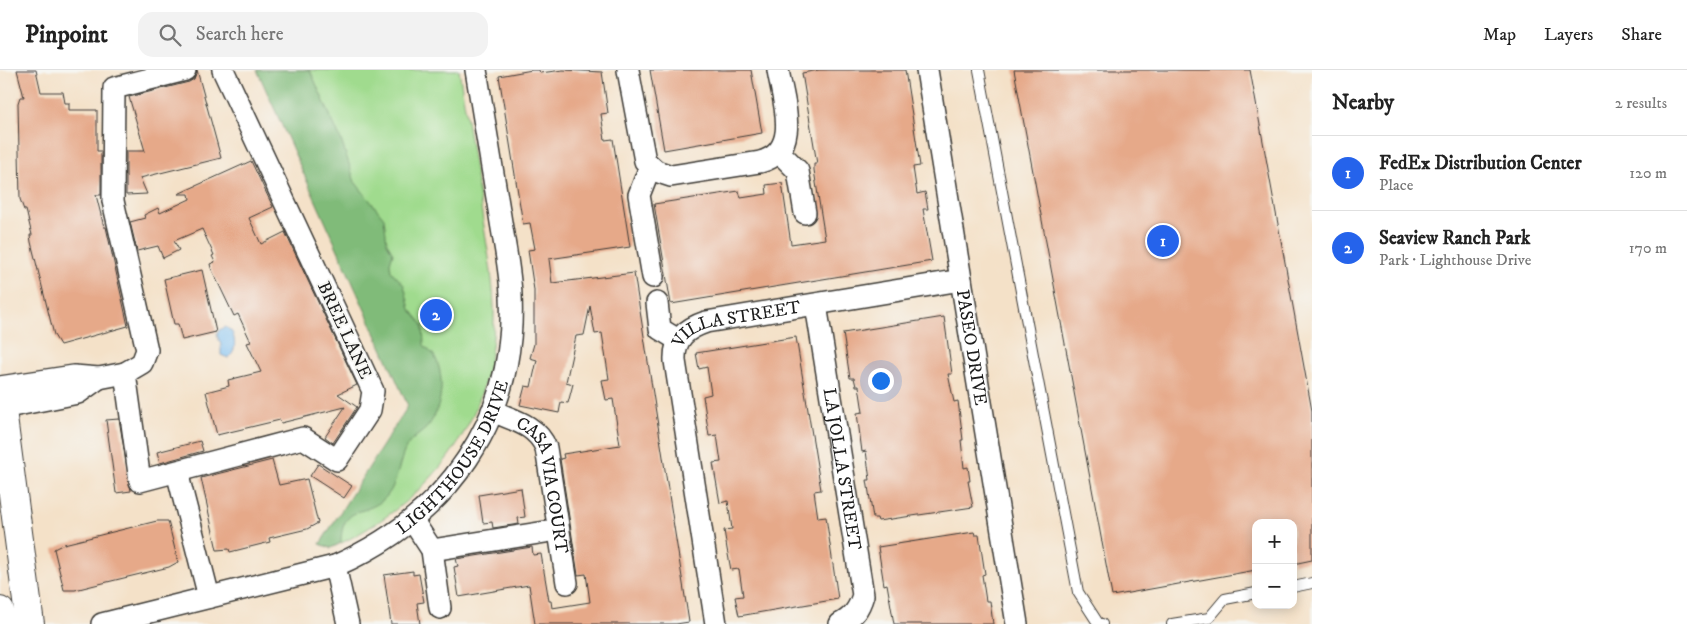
<!DOCTYPE html>
<meta charset="utf-8">
<style>
:root{--surface:#fff;--page:#f2f2f2;--text:#222;--muted:#767676;--line:#e0e0e0;--accent:#2563eb}
body{margin:0;font-family:"IM FELL DW Pica",serif;background:var(--page);color:var(--text)}
.controls{position:absolute;right:15px;bottom:15px;display:grid;overflow:hidden;border-radius:10px;box-shadow:0 2px 12px #0003}
.controls button{width:45px;height:45px;display:grid;place-items:center;padding:0;border:0;border-bottom:1px solid var(--line);background:var(--surface);color:var(--text);font:25px sans-serif}
.you{position:absolute;left:880px;top:310px;width:18px;height:18px;margin:-12px;border:4px solid #fff;border-radius:50%;background:#1a73e8;box-shadow:0 0 0 8px #1a73e833}
.badge{display:grid;place-items:center;width:32px;height:32px;border-radius:50%;background:var(--accent);color:#fff;font-size:16px;font-weight:700}
.pin{position:absolute;translate:-50% -50%;border:2px solid #fff;box-shadow:0 1px 5px #0006}
.list{margin:0;padding:0;list-style:none}
h2{display:flex;justify-content:space-between;align-items:center;height:65px;margin:0;padding:0 20px;font-size:21px}
h2 small{font-size:16px;font-weight:400;color:var(--muted)}
.list li{display:grid;grid-template-columns:32px 1fr auto;gap:15px;align-items:center;box-sizing:border-box;height:75px;padding:0 20px;border-top:1px solid var(--line)}
.list b{display:block;font-size:19px;white-space:nowrap}
.list p{margin:0;font-size:16px;white-space:nowrap;color:var(--muted)}
.list em{font-size:16px;font-style:normal;color:var(--muted)}
.icon{flex:none;width:28px;height:28px;fill:none;stroke:currentColor;stroke-width:2;stroke-linecap:round;stroke-linejoin:round}
.map{position:relative;flex:none;width:1312px;height:554px;overflow:hidden}
header{display:flex;align-items:center;gap:30px;box-sizing:border-box;height:70px;padding:0 25px;background:var(--surface);border-bottom:1px solid var(--line)}
header strong{font-size:24px}
nav{display:flex;gap:28px;margin-inline-start:auto;font-size:18px}
.search{width:350px;height:45px;background:var(--page);display:flex;align-items:center;gap:12px;box-sizing:border-box;padding:0 18px;border-radius:15px;color:var(--muted);font-size:19px}
main{display:flex}
aside{flex:1;background:var(--surface)}
.map>svg:first-child{display:block}
.green{fill:#a0db8e;stroke:#5e7c55}
.forest{fill:#80bb79;stroke:#4e6c4a}
.water{fill:#7cbef1;stroke:#4c6d86}
.building{fill:#e6a989}
.lines{fill:none;stroke-linecap:round;stroke-linejoin:round}
.lane-casing{stroke:#3c3a36;stroke-width:12}
.street-casing{stroke:#3c3a36;stroke-width:24}
.secondary-casing{stroke:#3c3a36;stroke-width:30}
.lane{stroke:#fff;stroke-width:10}
.street{stroke:#fff;stroke-width:21}
.secondary{stroke:#fff;stroke-width:28}
.labels{text-anchor:middle;stroke-width:4;stroke-linejoin:round;paint-order:stroke}
.street-label{font-size:18px;fill:#1c1c1c;stroke:#f6f6f2}
</style>
<header>
<strong>Pinpoint</strong>
<div class="search"><svg class="icon" aria-label="search" viewBox="0 0 24 24"><circle cx="10" cy="10" r="6"/><path d="M15 15l6 6"/></svg>Search here</div>
<nav><a>Map</a><a>Layers</a><a>Share</a></nav>
</header>
<main>
<div class="map">
<svg width="1312" height="554" viewBox="0 0 1312 554">
<rect width="100%" height="100%" fill="#f6f6f2"/>
<filter id="ink" filterUnits="userSpaceOnUse"><feTurbulence type="fractalNoise" baseFrequency=".02" numOctaves="2"/><feDisplacementMap in="SourceGraphic" scale="10" xChannelSelector="R" yChannelSelector="G"/><feConvolveMatrix kernelMatrix="1 2 1 2 8 2 1 2 1" color-interpolation-filters="sRGB"/></filter>
<filter id="wash" filterUnits="userSpaceOnUse"><feTurbulence type="fractalNoise" baseFrequency=".0096" numOctaves="4" result="noise"/><feDisplacementMap in="SourceGraphic" scale="20" xChannelSelector="R" yChannelSelector="G"/><feGaussianBlur stdDeviation="1.12" result="paint"/><feColorMatrix in="noise" values="0 0 0 0 0 0 0 0 0 0 0 0 0 0 0 0 0 1.4 0 .05"/><feComposite in="paint" operator="in"/></filter>
<g filter="url(#wash)">
<rect width="100%" height="100%" fill="#f4e1c8"/>
<path class="green" d="M 262,0 L 459,0 C 467,50 475,100 483,150 C 488,183 495,217 494,251 C 491,359 425,435 331,478 L 320,474 L 416,327 Z"/>
<path class="forest" d="M 257,0 L 310,0 L 341,70 L 355,112 L 384,148 L 387,173 L 393,183 L 390,193 L 391,201 L 404,215 L 410,239 L 423,255 L 424,275 C 427,280 434,283 436,289 C 445,309 442,337 429,355 C 423,363 413,367 407,376 C 398,392 399,411 387,426 C 368,448 341,432 341,473 L 331,478 L 320,474 L 408,336 Z"/>
<path class="water" d="M 226,257 L 232,262 C 236,271 236,283 228,288 L 221,285 L 221,275 L 217,265 L 219,260 Z"/>
<g id="blocks">
<path class="building" d="M 17,0 L 36,0 L 41,22 L 63,22 L 65,33 L 69,33 L 69,40 L 97,40 L 97,81 L 101,81 L 101,125 L 96,125 L 104,157 L 106,157 L 128,256 L 60,275 L 54,265 L 31,172 L 30,165 L 32,165 L 26,140 L 24,140 L 20,129 L 18,33 L 20,27 L 24,27 Z
M 197,0 L 221,88 L 140,108 L 147,124 L 126,125 L 126,81 L 145,81 L 129,27 L 189,12 L 194,9 Z
M 532,0 L 539,0 L 540,3 L 563,0 L 602,2 L 608,43 L 601,44 L 605,70 L 613,69 L 630,177 L 549,189 L 552,213 L 634,203 L 689,552 L 676,554 L 535,554 L 529,515 L 459,527 L 454,497 L 458,496 L 456,489 L 532,477 L 533,485 L 541,484 L 549,531 L 551,531 L 552,538 L 590,532 L 586,504 L 578,505 L 560,389 L 564,388 L 563,384 L 620,375 L 613,329 L 606,330 L 602,310 L 609,309 L 602,263 L 595,264 L 590,236 L 584,265 L 576,266 L 566,312 L 573,314 L 568,333 L 561,332 L 559,343 L 520,335 L 525,316 L 531,317 L 537,290 L 530,288 L 534,274 L 534,220 L 528,180 L 535,179 L 530,153 L 523,154 L 499,6 Z
M 650,0 L 751,0 L 762,63 L 664,80 Z
M 819,0 L 905,0 L 920,96 L 913,97 L 917,124 L 925,122 L 928,139 L 923,139 L 932,191 L 671,234 L 654,134 L 739,121 L 741,128 L 767,124 L 766,115 L 782,113 L 791,174 L 825,169 L 814,100 L 814,94 L 817,94 L 802,3 Z
M 1014,0 L 1250,0 L 1312,341 L 1312,490 L 1293,494 L 1293,453 L 1256,453 L 1256,500 L 1112,526 Z
M 251,91 L 273,137 L 249,148 L 261,174 L 285,162 L 357,315 L 338,324 L 357,337 L 333,373 L 325,367 L 345,337 L 281,353 L 280,350 L 217,365 L 206,322 L 229,316 L 228,310 L 261,302 L 247,273 L 251,272 L 238,244 L 234,246 L 211,198 L 210,194 L 215,192 L 212,186 L 214,185 L 202,159 L 174,171 L 179,180 L 163,188 L 158,176 L 137,181 L 130,152 L 145,148 L 144,145 L 158,138 L 160,143 L 190,129 L 189,124 L 178,124 Z
M 202,200 L 216,262 L 182,270 L 178,254 L 174,254 L 164,209 Z
M 944,247 L 952,304 L 948,304 L 954,332 L 958,331 L 963,370 L 961,370 L 964,398 L 968,397 L 970,411 L 968,411 L 973,437 L 878,451 L 877,448 L 873,448 L 867,410 L 870,410 L 866,381 L 862,382 L 857,343 L 863,342 L 859,316 L 856,316 L 854,308 L 850,308 L 843,263 Z
M 796,267 L 821,420 L 814,421 L 818,448 L 826,447 L 838,529 L 739,546 L 735,527 L 743,526 L 739,499 L 731,500 L 727,479 L 724,460 L 732,459 L 728,431 L 720,433 L 713,393 L 721,392 L 717,365 L 709,366 L 703,326 L 711,324 L 707,297 L 699,299 L 696,283 Z
M 119,349 L 131,421 L 116,423 L 106,350 Z
M 200,371 L 203,381 L 160,393 L 157,382 Z
M 272,390 L 279,415 L 307,409 L 318,453 L 307,459 L 269,468 L 270,472 L 230,482 L 229,479 L 217,480 L 201,408 Z
M 318,394 L 352,416 L 344,428 L 310,406 Z
M 521,418 L 525,447 L 518,448 L 519,454 L 493,458 L 492,452 L 483,453 L 479,425 Z
M 157,451 L 168,451 L 178,492 L 169,497 L 95,515 L 75,520 L 64,520 L 54,479 L 64,474 Z
M 974,462 L 975,465 L 979,465 L 985,504 L 982,505 L 986,531 L 990,531 L 993,554 L 894,554 L 887,514 L 884,515 L 878,477 Z
M 413,501 L 413,505 L 419,504 L 424,532 L 417,533 L 420,554 L 391,554 L 384,505 Z"/>
</g>
</g>
<g filter="url(#ink)">
<use href="#blocks" fill-opacity="0" stroke="#3c3a36" stroke-width="1"/>
<g class="lines">
<defs>
<path id="lane" d="M 979,0 L 1078,522 L 1098,553 L 1102,554
M 1293,517 L 1312,513
M 1172,554 L 1209,548 L 1225,529 L 1256,523"/>
<g id="street">
<path d="M 185,0 L 114,18 L 113,131 L 147,280 L 142,293 L 125,303 L 140,411 L 303,368 L 337,390 L 370,340 L 373,321 L 223,0"/>
<path d="M 628,0 L 645,91 L 656,101 L 671,106 L 760,92 C 802,81 783,31 778,0"/>
<path id="s1" d="M 927,0 L 1017,554"/>
<path d="M 779,82 L 798,101 L 805,143"/>
<path d="M 650,97 L 639,125 L 653,207"/>
<path d="M 657,233 L 660,259 L 678,270"/>
<path id="s2" d="M 816,235 L 863,525 C 859,539 853,547 840,554"/>
<path d="M 0,317 L 74,306 L 99,308 L 125,303"/>
<path d="M 2,338 L 78,323 L 99,308"/>
<path id="s3" d="M 492,341 C 513,350 537,355 546,378 L 567,513"/>
<path d="M 177,402 L 209,527"/>
<path d="M 413,451 L 432,480 L 440,538"/>
<path d="M 432,480 L 558,460"/>
<path d="M 335,496 L 348,554"/>
<path id="s4" d="M 102,554 L 335,496 C 447,447 517,350 511,225 C 510,199 504,172 500,146 C 492,97 484,49 476,0"/>
<path id="s5" d="M 716,554 L 675,291 C 674,269 685,259 706,252 L 961,210"/>
</g>
<path id="secondary" d="M 0,325 L 30,554
M 0,541 L 2,554"/>
</defs>
<use href="#lane" class="lane-casing"/>
<use href="#street" class="street-casing"/>
<use href="#secondary" class="secondary-casing"/>
<use href="#lane" class="lane"/>
<use href="#street" class="street"/>
<use href="#secondary" class="secondary"/>
</g>
</g>
<g class="labels">
<g class="street-label">
<text transform="translate(345 260) rotate(65)" y="6">BREE LANE</text>
<text dy="6" stroke="none"><textPath href="#s5" startOffset="349">VILLA STREET</textPath></text>
<text dy="6" stroke="none"><textPath href="#s1" startOffset="281">PASEO DRIVE</textPath></text>
<text dy="6" stroke="none"><textPath href="#s4" startOffset="406">LIGHTHOUSE DRIVE</textPath></text>
<text dy="6" stroke="none"><textPath href="#s2" startOffset="166">LA JOLLA STREET</textPath></text>
<text dy="6" stroke="none"><textPath href="#s3" startOffset="101">CASA VIA COURT</textPath></text>
</g>
</g>
</svg>
<div class="controls">
<button>+</button>
<button>−</button>
</div>
<div class="you"></div>
<div class="pin badge" style="left:1163px;top:171px">1</div>
<div class="pin badge" style="left:436px;top:245px">2</div>
</div>
<aside>
<h2>Nearby<small>2 results</small></h2>
<ul class="list">
<li><span class="badge">1</span><div><b>FedEx Distribution Center</b><p>Place</p></div><em>120 m</em></li>
<li><span class="badge">2</span><div><b>Seaview Ranch Park</b><p>Park · Lighthouse Drive</p></div><em>170 m</em></li>
</ul>
</aside>
</main>
